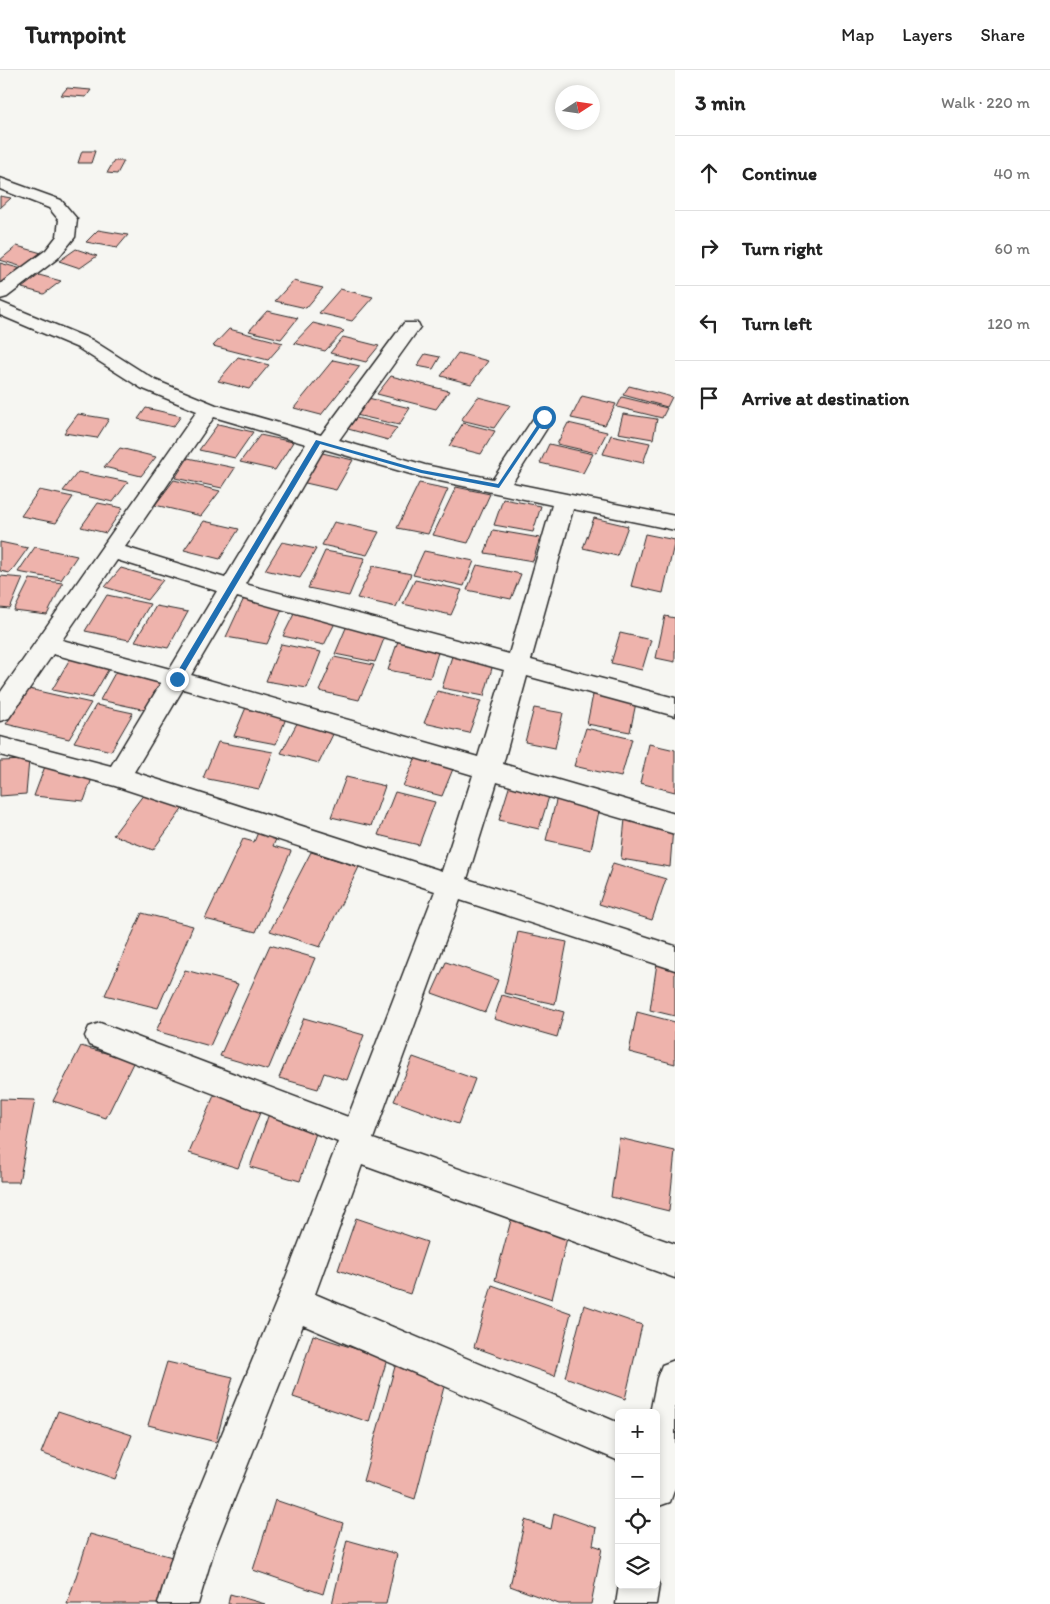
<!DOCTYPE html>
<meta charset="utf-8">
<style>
:root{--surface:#fff;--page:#f2f2f2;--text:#222;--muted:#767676;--line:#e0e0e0}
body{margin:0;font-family:Itim,sans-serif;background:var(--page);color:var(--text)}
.controls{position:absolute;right:15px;bottom:15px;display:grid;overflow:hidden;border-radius:8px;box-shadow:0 2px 8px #0003}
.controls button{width:45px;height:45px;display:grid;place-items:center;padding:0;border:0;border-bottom:1px solid var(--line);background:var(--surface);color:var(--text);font:25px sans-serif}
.compass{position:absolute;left:555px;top:15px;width:45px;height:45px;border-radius:50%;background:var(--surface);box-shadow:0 2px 8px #0003;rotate:78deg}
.stop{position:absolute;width:15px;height:15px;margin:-11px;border:4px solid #1f6fb2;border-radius:50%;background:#fff}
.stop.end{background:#1f6fb2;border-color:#fff;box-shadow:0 1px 5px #0008}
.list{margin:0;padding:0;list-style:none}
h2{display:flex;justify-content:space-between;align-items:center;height:65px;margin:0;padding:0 20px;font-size:21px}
h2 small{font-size:16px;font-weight:400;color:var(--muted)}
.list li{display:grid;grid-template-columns:32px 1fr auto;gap:15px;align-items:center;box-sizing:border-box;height:75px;padding:0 20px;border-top:1px solid var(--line)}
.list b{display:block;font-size:19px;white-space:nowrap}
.list em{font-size:16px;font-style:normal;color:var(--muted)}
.icon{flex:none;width:28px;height:28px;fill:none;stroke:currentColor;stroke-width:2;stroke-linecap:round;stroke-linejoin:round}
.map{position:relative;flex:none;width:675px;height:1534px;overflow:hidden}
header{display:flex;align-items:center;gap:30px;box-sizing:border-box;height:70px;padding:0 25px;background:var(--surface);border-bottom:1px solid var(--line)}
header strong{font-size:24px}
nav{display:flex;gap:28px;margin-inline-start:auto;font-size:18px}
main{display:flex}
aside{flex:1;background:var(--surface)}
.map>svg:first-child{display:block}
.building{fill:#eeb3ac;stroke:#2b2b2b}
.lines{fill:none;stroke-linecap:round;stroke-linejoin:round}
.minor-casing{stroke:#2b2b2b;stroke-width:3}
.minor{fill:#f6f6f2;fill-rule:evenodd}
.route{fill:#1f6fb2}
</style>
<header>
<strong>Turnpoint</strong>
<nav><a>Map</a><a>Layers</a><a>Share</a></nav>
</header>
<main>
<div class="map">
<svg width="675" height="1534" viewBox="0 0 675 1534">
<rect width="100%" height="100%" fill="#f6f6f2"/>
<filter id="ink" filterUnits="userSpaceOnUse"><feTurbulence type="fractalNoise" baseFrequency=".02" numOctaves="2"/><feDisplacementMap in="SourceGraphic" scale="10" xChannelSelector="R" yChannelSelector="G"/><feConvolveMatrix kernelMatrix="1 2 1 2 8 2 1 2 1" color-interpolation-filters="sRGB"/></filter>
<g filter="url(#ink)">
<path class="building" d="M 67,18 L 91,20 L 86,27 L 61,25 Z
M 82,81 L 95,81 L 91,93 L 78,93 Z
M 114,91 L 124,91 L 117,104 L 107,103 Z
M 0,126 L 11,128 L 0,138 Z
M 98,160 L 128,165 L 117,178 L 86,172 Z
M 17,176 L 45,184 L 26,198 L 0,190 Z
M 76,179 L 97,186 L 80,198 L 59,191 Z
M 0,193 L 22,199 L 4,214 L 0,213 Z
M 39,205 L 61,211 L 44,224 L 22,218 Z
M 293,211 L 323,218 L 306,238 L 275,231 Z
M 340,219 L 373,227 L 352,251 L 319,243 Z
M 267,241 L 298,248 L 281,269 L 249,261 Z
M 313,253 L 344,261 L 325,281 L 294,273 Z
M 229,259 L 283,273 L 268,290 L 213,276 Z
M 343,267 L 379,276 L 366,292 L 330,283 Z
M 458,283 L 488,291 L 471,314 L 441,306 Z
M 425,284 L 440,287 L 433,299 L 417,296 Z
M 238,287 L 269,295 L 249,319 L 218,311 Z
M 333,290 L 360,296 L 321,345 L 294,338 Z
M 391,306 L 449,321 L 436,339 L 377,324 Z
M 629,316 L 672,327 L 667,337 L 623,325 Z
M 582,326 L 616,334 L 605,355 L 571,348 Z
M 478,327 L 510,335 L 494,358 L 461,350 Z
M 622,327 L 667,338 L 662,348 L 617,337 Z
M 368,328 L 410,338 L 399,355 L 356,345 Z
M 146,338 L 181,346 L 173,357 L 138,349 Z
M 78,344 L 109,349 L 97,368 L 64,363 Z
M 623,344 L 657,349 L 653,369 L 618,363 Z
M 356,348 L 397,358 L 388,370 L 348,359 Z
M 463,353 L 495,361 L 481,384 L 449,376 Z
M 568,353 L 607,362 L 596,383 L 557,374 Z
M 218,354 L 253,362 L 235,388 L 199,380 Z
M 260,365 L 293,372 L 275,400 L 240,392 Z
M 611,365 L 650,373 L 643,393 L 603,384 Z
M 549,374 L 593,384 L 583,403 L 540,393 Z
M 120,378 L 156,387 L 141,406 L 104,397 Z
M 318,382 L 353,390 L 336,420 L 301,412 Z
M 188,388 L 235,398 L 222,418 L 175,408 Z
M 78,402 L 128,412 L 113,432 L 63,421 Z
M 174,410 L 220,421 L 201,446 L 155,435 Z
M 419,413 L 448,419 L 428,464 L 397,458 Z
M 456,417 L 490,424 L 468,473 L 433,465 Z
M 39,420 L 73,427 L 56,453 L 21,446 Z
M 503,429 L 541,436 L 533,462 L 494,455 Z
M 98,433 L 123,438 L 106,463 L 81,457 Z
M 594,448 L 628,456 L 617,486 L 583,478 Z
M 204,451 L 239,459 L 220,489 L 184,480 Z
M 334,452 L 379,462 L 367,485 L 322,475 Z
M 493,460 L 540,468 L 533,491 L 485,483 Z
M 645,464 L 675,470 L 663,523 L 631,516 Z
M 0,472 L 28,478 L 10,503 L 0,501 Z
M 282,472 L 316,479 L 300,508 L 265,500 Z
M 35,477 L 77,486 L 61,510 L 18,502 Z
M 325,481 L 365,488 L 349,526 L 308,518 Z
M 424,481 L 474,491 L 464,516 L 413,505 Z
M 477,495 L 521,504 L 511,529 L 467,520 Z
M 373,496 L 411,504 L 396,537 L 357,528 Z
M 121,498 L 163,510 L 147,530 L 105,517 Z
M 0,506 L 23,508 L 10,539 L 0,538 Z
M 30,509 L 63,513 L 47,545 L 14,541 Z
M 415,510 L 462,520 L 451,545 L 403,534 Z
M 107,525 L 150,534 L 129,570 L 85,561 Z
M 245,526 L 285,533 L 267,574 L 226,567 Z
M 299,534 L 340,543 L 324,575 L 283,566 Z
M 156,536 L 188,542 L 168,578 L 135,571 Z
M 665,546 L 675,548 L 675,592 L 656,588 Z
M 348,553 L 387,561 L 375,592 L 335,584 Z
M 620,563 L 651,570 L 642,600 L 611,593 Z
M 399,568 L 440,576 L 430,608 L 388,600 Z
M 281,574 L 321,582 L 307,618 L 266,611 Z
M 453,583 L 494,591 L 484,626 L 442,618 Z
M 71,587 L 111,595 L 92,628 L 52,620 Z
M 334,587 L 374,595 L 359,630 L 319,621 Z
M 116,601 L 162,611 L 146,640 L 100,630 Z
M 29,619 L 91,633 L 69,669 L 6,654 Z
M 594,620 L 637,628 L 630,662 L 587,654 Z
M 437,621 L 481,631 L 469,663 L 424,653 Z
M 96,635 L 133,643 L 111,681 L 74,672 Z
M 247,635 L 288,643 L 276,674 L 234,666 Z
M 534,638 L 563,643 L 555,678 L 525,672 Z
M 302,644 L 338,654 L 319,693 L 281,683 Z
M 586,658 L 632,669 L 621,707 L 574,696 Z
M 218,672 L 273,682 L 259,719 L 203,708 Z
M 649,674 L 675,680 L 675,722 L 640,713 Z
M 419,680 L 457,689 L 442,726 L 403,716 Z
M 29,690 L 26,724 L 0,726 L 0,691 Z
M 47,691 L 96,697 L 84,731 L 34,726 Z
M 346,707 L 385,716 L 371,756 L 331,747 Z
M 511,711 L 551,720 L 539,759 L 499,750 Z
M 147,720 L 186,734 L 153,780 L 113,765 Z
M 395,722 L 435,732 L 419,775 L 378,765 Z
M 557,727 L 600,736 L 591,780 L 546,770 Z
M 625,749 L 673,757 L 670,797 L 621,789 Z
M 258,762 L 277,767 L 273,776 L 291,781 L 256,862 L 205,849 L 243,769 L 254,772 Z
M 311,782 L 359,797 L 320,877 L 270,861 Z
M 613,793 L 666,809 L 652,850 L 599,834 Z
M 142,843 L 193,856 L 158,938 L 105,925 Z
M 518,862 L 567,872 L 555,934 L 504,923 Z
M 270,875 L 315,888 L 268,1000 L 220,986 Z
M 446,892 L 498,910 L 485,942 L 432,923 Z
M 657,893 L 675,896 L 675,946 L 650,940 Z
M 185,900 L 238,914 L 210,976 L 156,961 Z
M 502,925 L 564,942 L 557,967 L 494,949 Z
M 637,942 L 675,952 L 675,994 L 629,982 Z
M 304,948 L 364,965 L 347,1010 L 324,1003 L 318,1019 L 279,1008 Z
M 81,976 L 134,991 L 106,1048 L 53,1031 Z
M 413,987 L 475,1009 L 458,1054 L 394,1031 Z
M 216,1021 L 263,1035 L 238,1098 L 189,1083 Z
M 0,1029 L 35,1030 L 19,1112 L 0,1112 Z
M 271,1038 L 320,1051 L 300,1111 L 250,1097 Z
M 619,1068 L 675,1081 L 669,1141 L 611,1127 Z
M 514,1139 L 570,1156 L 552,1229 L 495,1210 Z
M 356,1148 L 427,1172 L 410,1224 L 338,1200 Z
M 492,1215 L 571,1243 L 555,1306 L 474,1277 Z
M 584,1235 L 642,1255 L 625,1329 L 565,1307 Z
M 313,1265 L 387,1289 L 369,1352 L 293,1327 Z
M 167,1292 L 233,1307 L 216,1372 L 148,1355 Z
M 396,1293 L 446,1309 L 415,1429 L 363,1411 Z
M 58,1341 L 132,1365 L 115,1409 L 41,1383 Z
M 275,1430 L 343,1453 L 323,1524 L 253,1500 Z
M 554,1443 L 596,1458 L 593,1475 L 602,1478 L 591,1534 L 559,1534 L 510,1516 L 525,1450 L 551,1459 Z
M 90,1464 L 172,1487 L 158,1534 L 67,1534 Z
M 347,1470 L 397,1484 L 386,1534 L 332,1534 Z
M 230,1524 L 265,1534 L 228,1534 Z"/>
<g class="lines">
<defs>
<path id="minor" d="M 0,108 L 61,130 L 77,149 L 75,167 L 58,188 L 7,227 L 0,229 L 0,214 L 46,180 L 57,166 L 59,150 L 49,138 L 0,119 Z
M 0,232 L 92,270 L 155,310 L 216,335 L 321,365 L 404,253 L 418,253 L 420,257 L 339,370 L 425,395 L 493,409 L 537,343 L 544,341 L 551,343 L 554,347 L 512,413 L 675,446 L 675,460 L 573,439 L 531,590 L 675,628 L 675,646 L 527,606 L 503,694 L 675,744 L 675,764 L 497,712 L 467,809 L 675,876 L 675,900 L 460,830 L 373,1069 L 675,1174 L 675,1208 L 362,1095 L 315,1224 L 619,1353 L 619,1391 L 303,1255 L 214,1480 L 198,1534 L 158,1534 L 174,1480 L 276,1233 L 338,1072 L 89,975 L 85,966 L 89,957 L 100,953 L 348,1047 L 435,821 L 115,716 L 0,685 L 0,667 L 111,696 L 161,613 L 53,584 L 9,648 L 0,651 L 0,623 L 197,341 L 141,318 L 78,278 L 0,245 ZM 214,347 L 306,374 L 225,508 L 125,477 ZM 324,379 L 421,407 L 552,435 L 509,584 L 245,514 ZM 117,490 L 217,521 L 170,599 L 62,570 ZM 237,527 L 504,600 L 478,687 L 191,605 ZM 183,619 L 473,705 L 442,801 L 134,702 Z
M 675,1290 L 675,1418 L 670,1432 L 656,1437 L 656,1343 L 650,1343 L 657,1308 L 662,1295 Z
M 656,1508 L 659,1515 L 656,1534 L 616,1534 L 619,1515 L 656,1515 Z"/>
</defs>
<use href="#minor" class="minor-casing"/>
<use href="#minor" class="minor"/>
</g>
</g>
<path class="route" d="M 544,345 L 547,347 L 499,418 L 421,403 L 320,374 L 179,611 L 174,611 L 173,609 L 316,370 L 422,400 L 498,414 Z"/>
</svg>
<div class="controls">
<button>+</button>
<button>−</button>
<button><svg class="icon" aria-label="locate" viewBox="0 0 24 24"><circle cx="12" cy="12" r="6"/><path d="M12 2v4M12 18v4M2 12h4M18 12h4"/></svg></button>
<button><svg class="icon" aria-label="layers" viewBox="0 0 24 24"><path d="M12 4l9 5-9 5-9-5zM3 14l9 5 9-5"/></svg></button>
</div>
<svg class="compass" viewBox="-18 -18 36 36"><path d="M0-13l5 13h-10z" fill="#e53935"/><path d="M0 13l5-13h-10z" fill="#767676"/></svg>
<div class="stop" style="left:544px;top:347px"></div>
<div class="stop end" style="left:177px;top:609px"></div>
</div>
<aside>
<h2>3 min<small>Walk · 220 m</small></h2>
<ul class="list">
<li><svg class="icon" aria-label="ahead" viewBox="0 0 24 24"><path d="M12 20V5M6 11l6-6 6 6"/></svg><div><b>Continue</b></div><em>40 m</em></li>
<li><svg class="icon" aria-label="right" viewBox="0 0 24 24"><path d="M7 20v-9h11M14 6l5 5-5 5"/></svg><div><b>Turn right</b></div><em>60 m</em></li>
<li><svg class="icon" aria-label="left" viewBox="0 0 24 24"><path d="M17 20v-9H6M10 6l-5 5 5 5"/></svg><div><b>Turn left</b></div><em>120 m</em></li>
<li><svg class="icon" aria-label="arrive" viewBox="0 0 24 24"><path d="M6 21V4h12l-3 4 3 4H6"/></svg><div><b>Arrive at destination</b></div></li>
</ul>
</aside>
</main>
